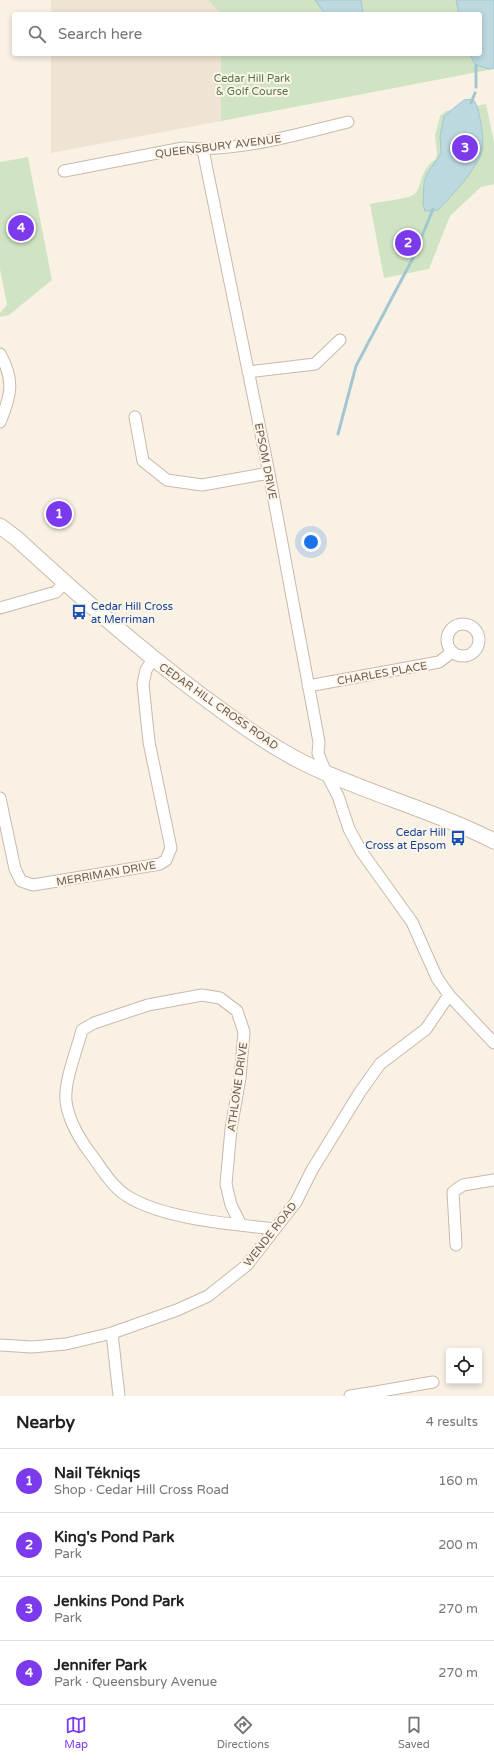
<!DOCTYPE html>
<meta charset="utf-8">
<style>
:root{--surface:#fff;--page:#f6f6f6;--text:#222;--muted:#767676;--line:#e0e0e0;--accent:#7c3aed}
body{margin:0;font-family:"Varela Round",sans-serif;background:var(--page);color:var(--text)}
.controls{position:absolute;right:12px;bottom:12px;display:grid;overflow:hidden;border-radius:4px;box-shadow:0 2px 6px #0003}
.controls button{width:36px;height:36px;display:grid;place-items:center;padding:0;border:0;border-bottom:1px solid var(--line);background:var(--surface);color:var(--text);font:20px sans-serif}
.you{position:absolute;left:311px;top:542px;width:14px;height:14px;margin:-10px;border:3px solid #fff;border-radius:50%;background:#1a73e8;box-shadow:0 0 0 6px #1a73e833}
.badge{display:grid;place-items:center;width:26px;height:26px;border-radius:50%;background:var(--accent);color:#fff;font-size:13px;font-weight:700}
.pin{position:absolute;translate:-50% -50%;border:2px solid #fff;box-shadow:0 1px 4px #0006}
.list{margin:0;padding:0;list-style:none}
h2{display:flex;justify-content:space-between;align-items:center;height:52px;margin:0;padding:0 16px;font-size:17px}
h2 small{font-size:13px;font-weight:400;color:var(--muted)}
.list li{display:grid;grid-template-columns:26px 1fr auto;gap:12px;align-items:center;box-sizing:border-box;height:64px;padding:0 16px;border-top:1px solid var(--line)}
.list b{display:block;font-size:15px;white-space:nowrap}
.list p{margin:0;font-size:13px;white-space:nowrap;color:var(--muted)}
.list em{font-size:13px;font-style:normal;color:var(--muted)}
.icon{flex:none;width:22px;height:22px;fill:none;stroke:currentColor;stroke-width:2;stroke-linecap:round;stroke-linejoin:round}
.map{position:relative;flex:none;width:494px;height:1396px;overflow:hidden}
.search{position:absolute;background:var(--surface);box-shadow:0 2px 6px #0003;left:12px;right:12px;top:12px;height:44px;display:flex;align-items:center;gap:10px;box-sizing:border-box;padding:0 14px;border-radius:4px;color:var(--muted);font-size:15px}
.sheet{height:308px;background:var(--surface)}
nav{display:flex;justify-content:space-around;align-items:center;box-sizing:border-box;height:56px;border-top:1px solid var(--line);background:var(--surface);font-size:11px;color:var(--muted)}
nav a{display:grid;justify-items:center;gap:2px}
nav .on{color:var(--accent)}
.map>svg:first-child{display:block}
.residential{fill:#efe3d3}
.green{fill:#d0e4c4}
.water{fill:#bbd9df;stroke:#a3c7d0}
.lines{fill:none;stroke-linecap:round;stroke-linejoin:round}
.stream{stroke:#a3c7d0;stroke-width:3}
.street-casing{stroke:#c8b9ac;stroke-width:13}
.secondary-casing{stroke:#cbbaab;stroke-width:17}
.street{stroke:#fff;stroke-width:11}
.secondary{stroke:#fff;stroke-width:15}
.labels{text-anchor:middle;stroke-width:4;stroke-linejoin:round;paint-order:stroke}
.park-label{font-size:11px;fill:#55784a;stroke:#fcf5e9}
.street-label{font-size:11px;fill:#6d594d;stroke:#fcf5e9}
.transit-label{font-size:11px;fill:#164399;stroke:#fcf5e9;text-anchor:start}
</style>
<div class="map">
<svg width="494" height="1396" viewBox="0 0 494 1396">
<rect width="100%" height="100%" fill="#f9f1e4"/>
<path class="residential" d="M 51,0 L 208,0 L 221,14 L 51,14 Z
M 51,54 L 221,54 L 221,121 L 51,153 Z"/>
<path class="green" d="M 208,0 L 494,0 L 494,69 L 221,121 L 221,54 L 480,54 L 480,14 L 221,14 Z
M 486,104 L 494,142 L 494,184 L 481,187 L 450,216 L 429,269 L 384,278 L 370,204 C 379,202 406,199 413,195 C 423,189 418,170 436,159 L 437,153 L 435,136 L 440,116 L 446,111 Z
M 28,157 L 52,280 L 9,315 L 0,317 L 0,313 L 7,305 L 0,269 L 0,162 Z"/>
<path class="water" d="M 315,0 L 361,0 L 363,11 L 361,14 L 325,14 Z
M 456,0 L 494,0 L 494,68 L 489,69 L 476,65 L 469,54 L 480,54 L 480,14 L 459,14 Z
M 473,99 C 478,106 479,114 481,123 C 482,131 484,142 482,150 C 477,169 452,196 438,210 L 425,211 L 423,204 L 424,183 L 427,174 L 441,153 L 440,136 L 444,116 L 464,100 Z"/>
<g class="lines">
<path class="stream" d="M 476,65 L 476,87
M 471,103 L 475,93
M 338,434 L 356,366 L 413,258 L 433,209"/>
<defs>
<path id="street" d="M 203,150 L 269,473 L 319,742 L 318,753 L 326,773 L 338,796 L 349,829 L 361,851 L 412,922 L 437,978 L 449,995 L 494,1043
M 64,171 L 183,148 C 238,152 295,135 348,122
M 0,354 C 15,380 11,396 0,422
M 248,372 L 315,364 L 340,340
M 135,417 L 143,461 L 167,480 L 202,485 L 269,473
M 0,608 L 56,592 L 65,582
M447 640a16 16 0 1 1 32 0a16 16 0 1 1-32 0Z
M 308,686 L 439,662 L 452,652
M 0,798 L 15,869 L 21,881 L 33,885 L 160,864 L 166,860 L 171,848 L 149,742 L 143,684 L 146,670 L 153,659
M 241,1225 L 231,1205 L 226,1184 L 231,1129 L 240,1078 L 244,1032 L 237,1011 L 220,998 L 202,995 L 148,1005 L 94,1023 L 82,1030 C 77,1050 64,1081 66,1101 C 68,1119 79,1138 90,1153 C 101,1167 111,1186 127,1196 C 163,1219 232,1224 275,1229
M 456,1245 L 453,1192 L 463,1185 L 494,1180
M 0,1345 L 32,1347 L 66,1344 L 112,1333
M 119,1396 L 112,1333 L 177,1310 L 208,1296 L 247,1265 L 296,1202 L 312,1170 L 360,1092 L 380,1064 L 426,1029 L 449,995
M 350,1396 L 376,1392
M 376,1396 L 376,1392 L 433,1382"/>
<path id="secondary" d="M 0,526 L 16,538 C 75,592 134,645 198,693 C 232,718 266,744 304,763 C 365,793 433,810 494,841"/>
</defs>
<use href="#street" class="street-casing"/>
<use href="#secondary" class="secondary-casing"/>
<use href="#street" class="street"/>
<use href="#secondary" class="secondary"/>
</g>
<defs>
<symbol id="bus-bare" viewBox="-9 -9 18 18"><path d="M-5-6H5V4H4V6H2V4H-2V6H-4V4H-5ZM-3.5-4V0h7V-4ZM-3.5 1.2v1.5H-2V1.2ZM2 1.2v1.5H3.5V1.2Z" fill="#1a4fb4" stroke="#fcf5e9" stroke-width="2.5" paint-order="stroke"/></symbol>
</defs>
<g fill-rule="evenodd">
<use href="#bus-bare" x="68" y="601" width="22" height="22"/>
<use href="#bus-bare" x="447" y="827" width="22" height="22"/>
</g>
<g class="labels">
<g class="park-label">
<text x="252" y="82">Cedar Hill Park<tspan x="252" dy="13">&amp; Golf Course</tspan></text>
</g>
<g class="street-label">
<text transform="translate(218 146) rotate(-7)" y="4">QUEENSBURY AVENUE</text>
<text transform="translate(266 461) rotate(79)" y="4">EPSOM DRIVE</text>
<text transform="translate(382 673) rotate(-10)" y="4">CHARLES PLACE</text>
<text transform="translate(219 706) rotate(35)" y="4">CEDAR HILL CROSS ROAD</text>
<text transform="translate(106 873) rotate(-10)" y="4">MERRIMAN DRIVE</text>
<text transform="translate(237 1087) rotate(-82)" y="4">ATHLONE DRIVE</text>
<text transform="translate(270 1234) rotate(-52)" y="4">WENDE ROAD</text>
</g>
<g class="transit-label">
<text x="91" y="610">Cedar Hill Cross<tspan x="91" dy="13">at Merriman</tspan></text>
<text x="446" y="836" text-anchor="end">Cedar Hill<tspan x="446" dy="13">Cross at Epsom</tspan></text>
</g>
</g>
</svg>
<div class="controls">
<button><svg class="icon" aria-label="locate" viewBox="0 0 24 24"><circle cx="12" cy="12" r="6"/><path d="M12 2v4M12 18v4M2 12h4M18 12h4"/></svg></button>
</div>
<div class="you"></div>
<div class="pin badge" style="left:59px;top:514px">1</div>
<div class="pin badge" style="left:408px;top:243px">2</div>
<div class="pin badge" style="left:465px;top:148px">3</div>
<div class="pin badge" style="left:21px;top:228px">4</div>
<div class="search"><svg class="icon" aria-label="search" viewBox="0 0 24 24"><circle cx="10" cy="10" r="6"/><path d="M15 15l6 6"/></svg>Search here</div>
</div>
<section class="sheet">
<h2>Nearby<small>4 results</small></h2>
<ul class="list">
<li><span class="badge">1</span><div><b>Nail Tékniqs</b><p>Shop · Cedar Hill Cross Road</p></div><em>160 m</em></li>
<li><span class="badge">2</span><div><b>King's Pond Park</b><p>Park</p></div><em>200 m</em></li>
<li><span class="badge">3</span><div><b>Jenkins Pond Park</b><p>Park</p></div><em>270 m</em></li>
<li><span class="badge">4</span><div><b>Jennifer Park</b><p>Park · Queensbury Avenue</p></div><em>270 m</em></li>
</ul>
</section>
<nav>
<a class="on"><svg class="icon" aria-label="map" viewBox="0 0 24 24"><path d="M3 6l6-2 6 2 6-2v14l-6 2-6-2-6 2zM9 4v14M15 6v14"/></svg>Map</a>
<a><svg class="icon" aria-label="directions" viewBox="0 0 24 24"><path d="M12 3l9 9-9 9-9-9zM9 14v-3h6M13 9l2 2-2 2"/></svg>Directions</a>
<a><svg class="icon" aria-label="saved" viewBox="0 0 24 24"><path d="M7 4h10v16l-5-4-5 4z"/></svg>Saved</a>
</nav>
